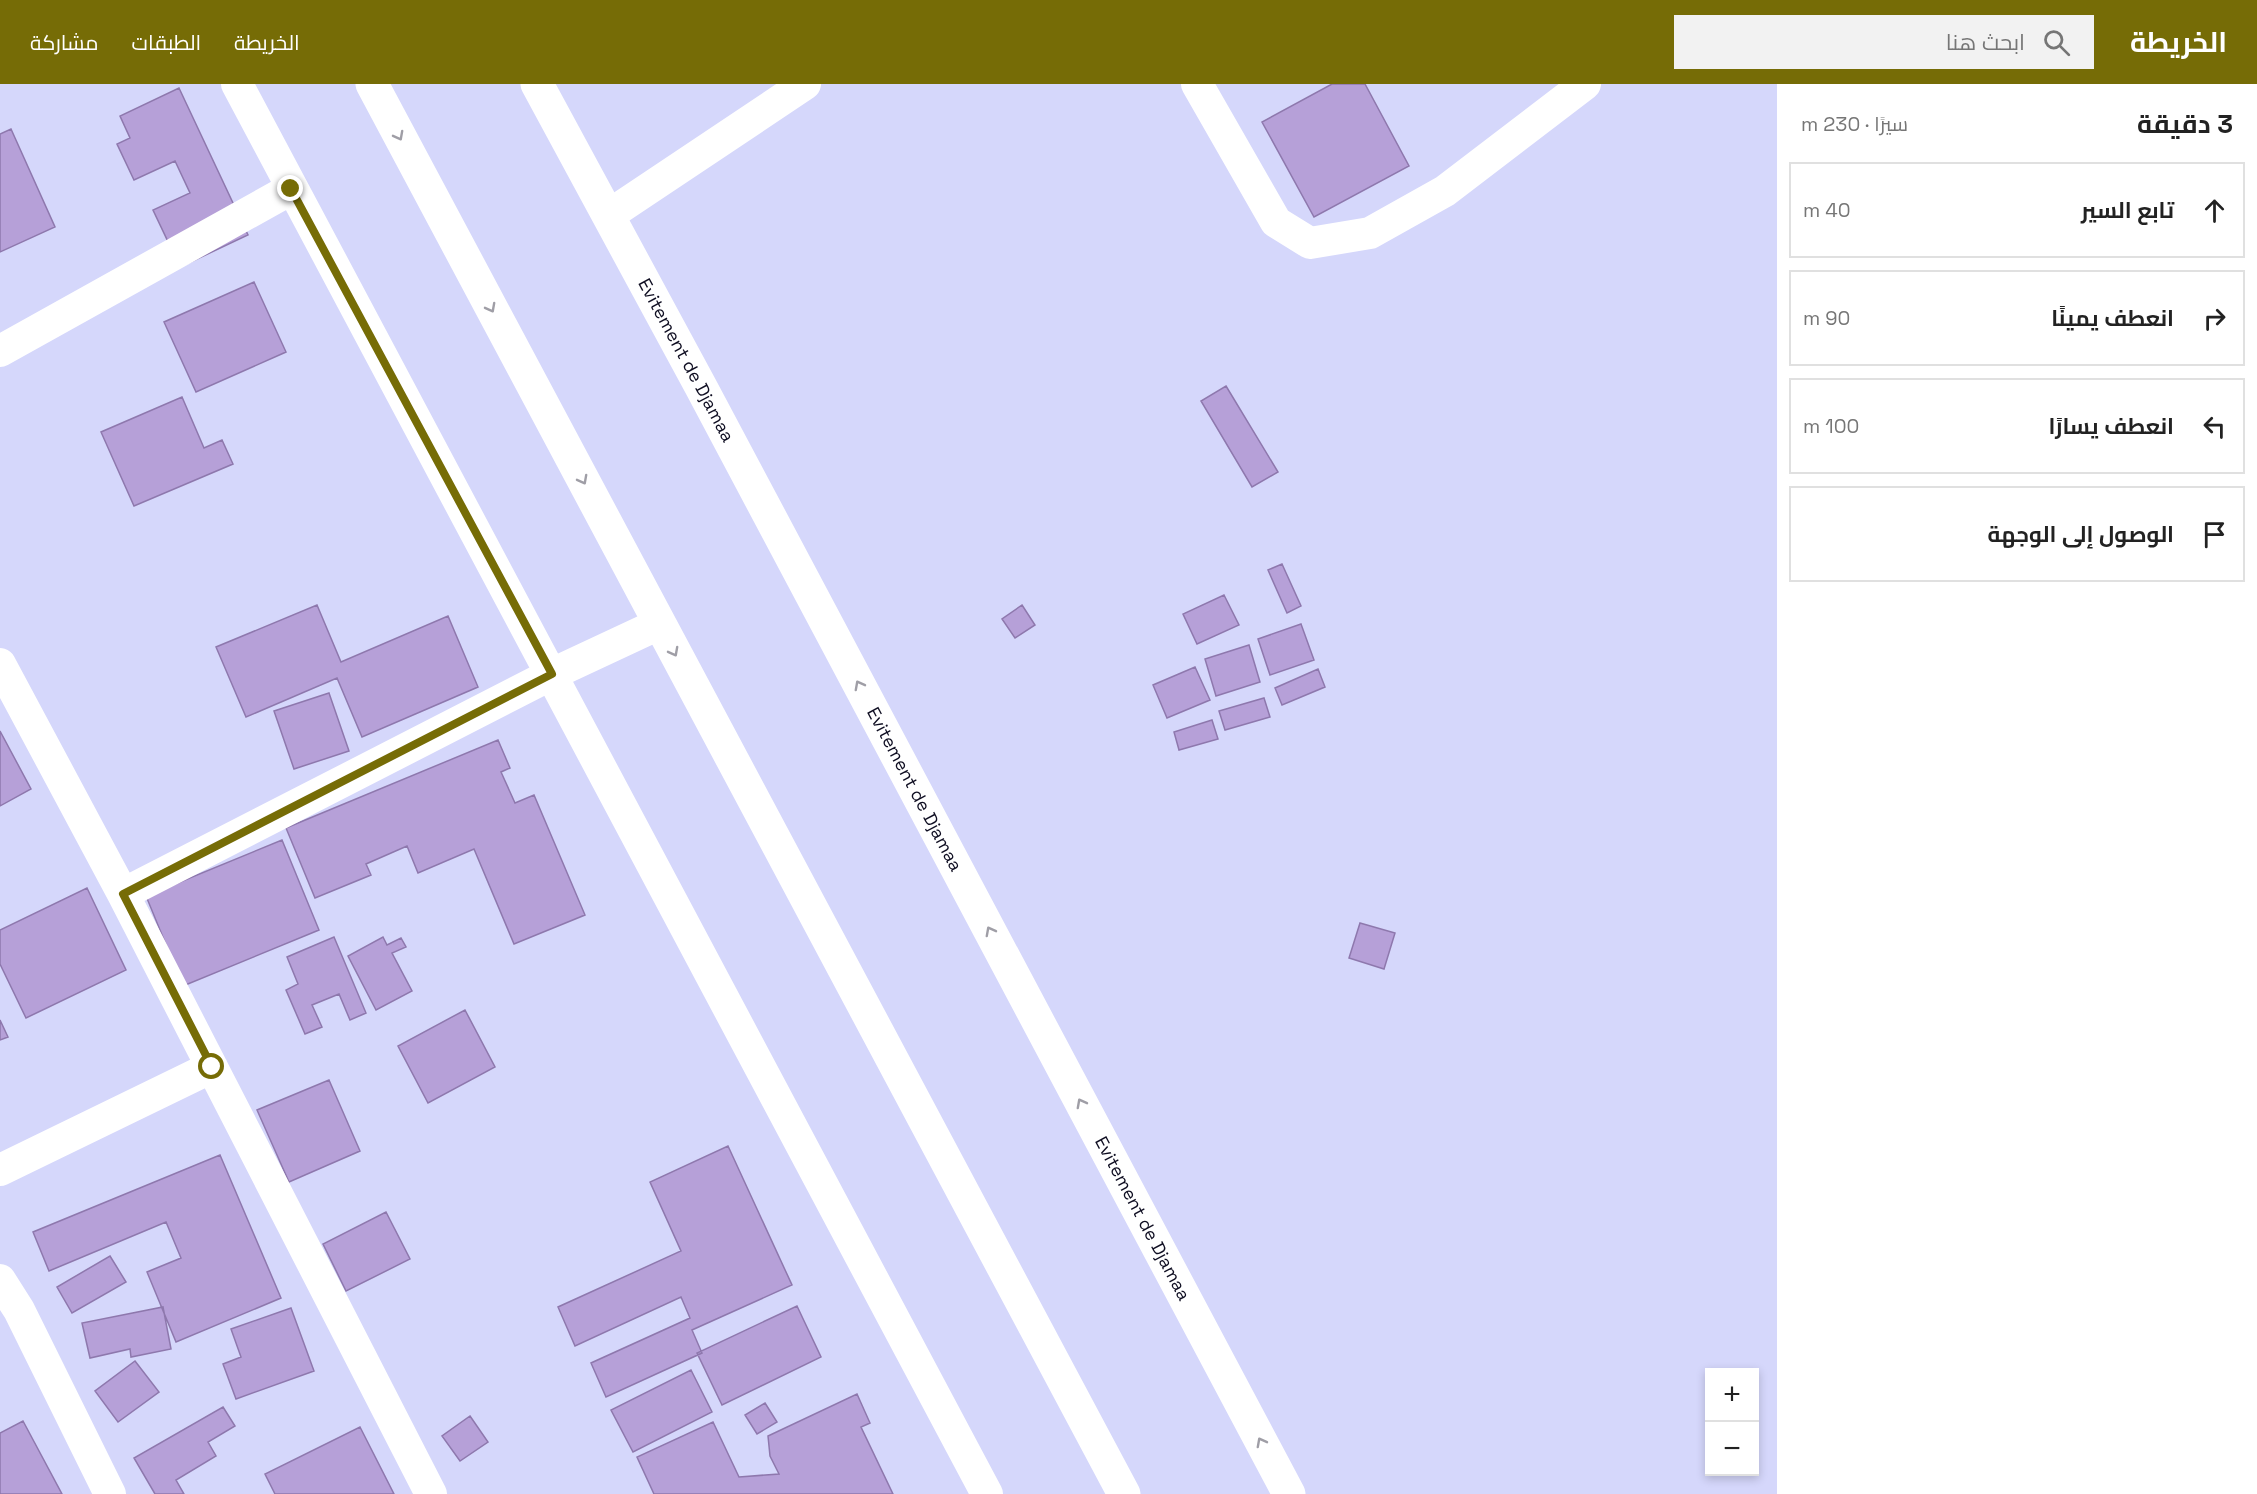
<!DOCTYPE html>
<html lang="ar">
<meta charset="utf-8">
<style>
:root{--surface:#fff;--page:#f2f2f2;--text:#222;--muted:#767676;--line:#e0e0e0;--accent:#766c06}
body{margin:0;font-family:"Space Grotesk",Cairo,sans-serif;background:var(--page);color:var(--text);direction:rtl}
.controls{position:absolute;right:18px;bottom:18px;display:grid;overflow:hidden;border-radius:0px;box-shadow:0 3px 9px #0003}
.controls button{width:54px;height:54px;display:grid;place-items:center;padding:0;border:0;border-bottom:2px solid var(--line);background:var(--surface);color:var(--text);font:30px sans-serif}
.stop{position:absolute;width:18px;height:18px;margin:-14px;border:4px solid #766c06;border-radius:50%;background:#fff}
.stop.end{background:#766c06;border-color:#fff;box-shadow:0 2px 6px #0008}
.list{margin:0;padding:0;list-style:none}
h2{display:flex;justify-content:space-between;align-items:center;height:78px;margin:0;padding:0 24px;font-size:26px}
h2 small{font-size:20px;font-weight:400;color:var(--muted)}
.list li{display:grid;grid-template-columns:39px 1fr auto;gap:18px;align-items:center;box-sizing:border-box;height:96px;margin:0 12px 12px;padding:0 12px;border:2px solid var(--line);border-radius:0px}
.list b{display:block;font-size:22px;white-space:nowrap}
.list em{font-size:20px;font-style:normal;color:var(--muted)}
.icon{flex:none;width:33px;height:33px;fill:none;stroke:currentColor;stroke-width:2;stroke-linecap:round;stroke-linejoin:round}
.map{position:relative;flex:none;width:1777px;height:1410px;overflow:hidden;direction:ltr}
header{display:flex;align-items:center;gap:36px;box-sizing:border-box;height:84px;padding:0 30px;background:var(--accent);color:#fff}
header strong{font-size:28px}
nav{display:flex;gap:33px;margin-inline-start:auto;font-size:21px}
.search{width:420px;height:54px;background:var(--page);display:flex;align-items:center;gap:15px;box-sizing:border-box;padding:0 21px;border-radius:0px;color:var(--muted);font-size:22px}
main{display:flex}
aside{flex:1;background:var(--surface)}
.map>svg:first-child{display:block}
.building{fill:#b6a0d8;stroke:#8e78ad;stroke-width:1.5}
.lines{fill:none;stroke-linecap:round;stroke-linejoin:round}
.minor{stroke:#fff;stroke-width:32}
.primary{stroke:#fff;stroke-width:33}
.oneway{stroke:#9f9ea6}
.route{stroke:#766c06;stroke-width:8}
.labels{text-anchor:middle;stroke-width:4.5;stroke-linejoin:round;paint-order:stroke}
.street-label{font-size:18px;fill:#0e0d21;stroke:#e3e5fd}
</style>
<header>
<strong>الخريطة</strong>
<div class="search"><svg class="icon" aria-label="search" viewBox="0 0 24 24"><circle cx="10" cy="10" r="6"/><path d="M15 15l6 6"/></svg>ابحث هنا</div>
<nav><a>الخريطة</a><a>الطبقات</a><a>مشاركة</a></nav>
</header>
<main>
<aside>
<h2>3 دقيقة<small>سيرًا · 230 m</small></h2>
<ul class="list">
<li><svg class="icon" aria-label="ahead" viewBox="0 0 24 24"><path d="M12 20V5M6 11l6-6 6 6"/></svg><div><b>تابع السير</b></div><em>40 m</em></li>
<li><svg class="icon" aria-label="right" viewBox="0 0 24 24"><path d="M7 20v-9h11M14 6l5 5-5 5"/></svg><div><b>انعطف يمينًا</b></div><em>90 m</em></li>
<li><svg class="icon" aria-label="left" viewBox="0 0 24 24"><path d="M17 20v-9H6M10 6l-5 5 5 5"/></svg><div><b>انعطف يسارًا</b></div><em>100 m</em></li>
<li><svg class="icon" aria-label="arrive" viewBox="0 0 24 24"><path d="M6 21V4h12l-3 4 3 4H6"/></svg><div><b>الوصول إلى الوجهة</b></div></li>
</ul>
</aside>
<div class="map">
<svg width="1777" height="1410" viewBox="0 0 1777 1410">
<rect width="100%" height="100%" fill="#d5d7fb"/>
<path class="building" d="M 1332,0 L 1365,0 L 1409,82 L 1314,133 L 1262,38 Z
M 179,4 L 248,151 L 180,183 L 153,126 L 190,109 L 175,77 L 134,96 L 117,60 L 130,54 L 120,32 Z
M 11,45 L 55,143 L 0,168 L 0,50 Z
M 254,198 L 286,268 L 196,308 L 164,238 Z
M 1226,302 L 1278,388 L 1252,403 L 1201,317 Z
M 182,313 L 204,364 L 222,356 L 233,380 L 134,422 L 101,348 Z
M 1282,480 L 1301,522 L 1287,529 L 1268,486 Z
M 1224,511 L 1239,541 L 1197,560 L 1183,530 Z
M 317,521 L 341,578 L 448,532 L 478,603 L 362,653 L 337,594 L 246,633 L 216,563 Z
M 1022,521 L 1035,541 L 1015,554 L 1002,535 Z
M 1301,540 L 1314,576 L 1270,591 L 1258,555 Z
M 1249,561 L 1260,598 L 1216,612 L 1205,575 Z
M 1195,583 L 1210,616 L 1167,634 L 1153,601 Z
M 1318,585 L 1325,603 L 1282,621 L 1275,604 Z
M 329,609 L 349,667 L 294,685 L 274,627 Z
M 1264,614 L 1270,633 L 1225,646 L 1219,627 Z
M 1212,636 L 1218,655 L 1179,666 L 1174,648 Z
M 0,647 L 31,705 L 0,722 Z
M 498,656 L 510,684 L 501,688 L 515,719 L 534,711 L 585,831 L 514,860 L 474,765 L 418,789 L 407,762 L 366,780 L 371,791 L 315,814 L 286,744 Z
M 282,756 L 319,846 L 183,902 L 146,812 Z
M 87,804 L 126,886 L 26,934 L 0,880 L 0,846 Z
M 1360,839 L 1395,849 L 1384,885 L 1349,874 Z
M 334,853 L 366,929 L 350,936 L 339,910 L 312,921 L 322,943 L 305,950 L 286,906 L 298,900 L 287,873 Z
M 383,853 L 387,861 L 401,854 L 406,863 L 392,869 L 412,907 L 376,926 L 348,872 Z
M 465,926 L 495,983 L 428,1019 L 398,962 Z
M 0,936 L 8,953 L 0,956 Z
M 329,996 L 360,1067 L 289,1098 L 257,1026 Z
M 728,1062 L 792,1201 L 692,1246 L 702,1269 L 606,1313 L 591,1279 L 690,1234 L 681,1213 L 575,1262 L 558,1223 L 681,1167 L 650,1098 Z
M 220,1071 L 281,1214 L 176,1258 L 147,1188 L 181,1174 L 166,1138 L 49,1187 L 33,1148 Z
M 386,1128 L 410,1175 L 346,1207 L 323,1160 Z
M 110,1172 L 126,1198 L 72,1229 L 57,1203 Z
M 797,1222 L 821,1273 L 722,1321 L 697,1269 Z
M 163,1223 L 171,1265 L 131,1273 L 130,1265 L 90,1274 L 82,1239 Z
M 291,1224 L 314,1287 L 236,1315 L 223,1280 L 241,1273 L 231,1245 Z
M 135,1277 L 159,1308 L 118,1338 L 95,1307 Z
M 691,1286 L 712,1328 L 633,1368 L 611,1326 Z
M 857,1310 L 870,1339 L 861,1343 L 893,1410 L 654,1410 L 637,1373 L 713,1338 L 739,1393 L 779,1390 L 770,1372 L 768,1352 Z
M 765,1319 L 777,1338 L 757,1350 L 745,1331 Z
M 223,1323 L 235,1342 L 208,1358 L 216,1372 L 176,1396 L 184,1410 L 155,1410 L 134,1374 Z
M 470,1332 L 488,1358 L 460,1377 L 442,1352 Z
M 23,1337 L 62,1410 L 0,1410 L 0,1349 Z
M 360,1343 L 394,1410 L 275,1410 L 265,1390 Z"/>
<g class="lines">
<path class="minor" d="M 237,0 L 987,1410
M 1197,0 L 1276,138 L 1310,159 L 1370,149 L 1445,107 L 1585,0
M 609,131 L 805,0
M 0,267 L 291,105
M 0,580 L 123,810 L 431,1410
M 123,810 L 552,590 L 659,540
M 0,1086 L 212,983
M 0,1196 L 19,1226 L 110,1410"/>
<g class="primary">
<path d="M 372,0 L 1124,1410"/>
<path id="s1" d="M 537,0 L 701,303 L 1289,1410"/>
</g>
</g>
<defs><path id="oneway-chevron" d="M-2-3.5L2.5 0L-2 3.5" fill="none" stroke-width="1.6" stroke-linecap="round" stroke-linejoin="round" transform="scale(1.5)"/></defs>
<g class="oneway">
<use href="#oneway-chevron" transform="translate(399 52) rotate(62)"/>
<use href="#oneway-chevron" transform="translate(491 224) rotate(62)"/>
<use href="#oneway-chevron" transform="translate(583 396) rotate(62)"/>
<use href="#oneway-chevron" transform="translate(674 568) rotate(62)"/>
<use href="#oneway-chevron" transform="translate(859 601) rotate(-118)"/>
<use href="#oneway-chevron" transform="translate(990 847) rotate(-118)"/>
<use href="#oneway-chevron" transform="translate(1081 1019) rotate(-118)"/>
<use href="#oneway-chevron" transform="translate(1261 1358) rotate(-118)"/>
</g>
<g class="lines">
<path class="route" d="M 212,983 L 123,810 L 552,590 L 291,105"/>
</g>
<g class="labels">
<g class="street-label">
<text dy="6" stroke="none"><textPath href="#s1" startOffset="314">Evitement de Djamaa</textPath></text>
<text dy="6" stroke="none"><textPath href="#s1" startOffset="800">Evitement de Djamaa</textPath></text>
<text dy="6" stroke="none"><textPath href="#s1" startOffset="1286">Evitement de Djamaa</textPath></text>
</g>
</g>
</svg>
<div class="controls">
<button>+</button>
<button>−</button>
</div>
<div class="stop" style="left:212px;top:983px"></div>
<div class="stop end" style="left:291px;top:105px"></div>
</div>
</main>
